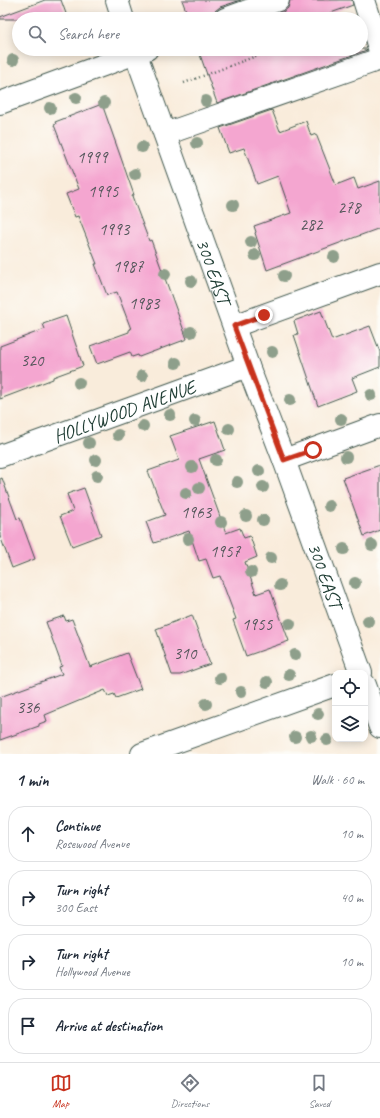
<!DOCTYPE html>
<meta charset="utf-8">
<style>
:root{--surface:#fff;--page:#f6f6f7;--text:#1f2937;--muted:#747a83;--line:#e0e1e3;--accent:#c8321e}
body{margin:0;font-family:Caveat,sans-serif;background:var(--page);color:var(--text)}
.controls{position:absolute;right:12px;bottom:12px;display:grid;overflow:hidden;border-radius:8px;box-shadow:0 2px 10px #0003}
.controls button{width:36px;height:36px;display:grid;place-items:center;padding:0;border:0;border-bottom:1px solid var(--line);background:var(--surface);color:var(--text);font:20px sans-serif}
.stop{position:absolute;width:12px;height:12px;margin:-9px;border:3px solid #c8321e;border-radius:50%;background:#fff}
.stop.end{background:#c8321e;border-color:#fff;box-shadow:0 1px 4px #0008}
.list{margin:0;padding:0;list-style:none}
h2{display:flex;justify-content:space-between;align-items:center;height:52px;margin:0;padding:0 16px;font-size:17px}
h2 small{font-size:13px;font-weight:400;color:var(--muted)}
.list li{display:grid;grid-template-columns:26px 1fr auto;gap:12px;align-items:center;box-sizing:border-box;height:56px;margin:0 8px 8px;padding:0 8px;border:1px solid var(--line);border-radius:16px}
.list b{display:block;font-size:15px;white-space:nowrap}
.list p{margin:0;font-size:13px;white-space:nowrap;color:var(--muted)}
.list em{font-size:13px;font-style:normal;color:var(--muted)}
.icon{flex:none;width:22px;height:22px;fill:none;stroke:currentColor;stroke-width:2;stroke-linecap:round;stroke-linejoin:round}
.map{position:relative;flex:none;width:380px;height:754px;overflow:hidden}
.search{position:absolute;background:var(--surface);box-shadow:0 2px 10px #0003;left:12px;right:12px;top:12px;height:44px;display:flex;align-items:center;gap:10px;box-sizing:border-box;padding:0 14px;border-radius:22px;color:var(--muted);font-size:15px}
.sheet{height:308px;background:var(--surface)}
nav{display:flex;justify-content:space-around;align-items:center;box-sizing:border-box;height:56px;border-top:1px solid var(--line);background:var(--surface);font-size:11px;color:var(--muted)}
nav a{display:grid;justify-items:center;gap:2px}
nav .on{color:var(--accent)}
.map>svg:first-child{display:block}
.building{fill:#f4a6d0}
.lines{fill:none;stroke-linecap:round;stroke-linejoin:round}
.minor-casing{stroke:#40574d;stroke-width:24}
.path{stroke:#40574d;stroke-width:2.5;stroke-dasharray:1 3;stroke-linecap:butt}
.minor{stroke:#fff;stroke-width:22}
.tree{fill:#8e9f8b}
.route{stroke:#c8321e;stroke-width:5}
.labels{text-anchor:middle;stroke-width:4;stroke-linejoin:round;paint-order:stroke}
.number-label{font-size:17px;fill:#54575b}
.street-label{font-size:19px;fill:#1f3d34;stroke:#fdfcf7}
</style>
<div class="map">
<svg width="380" height="754" viewBox="0 0 380 754">
<rect width="100%" height="100%" fill="#fdfcf7"/>
<filter id="ink" filterUnits="userSpaceOnUse"><feTurbulence type="fractalNoise" baseFrequency=".025" numOctaves="2"/><feDisplacementMap in="SourceGraphic" scale="8" xChannelSelector="R" yChannelSelector="G"/><feConvolveMatrix kernelMatrix="1 2 1 2 8 2 1 2 1" color-interpolation-filters="sRGB"/></filter>
<filter id="wash" filterUnits="userSpaceOnUse"><feTurbulence type="fractalNoise" baseFrequency=".012" numOctaves="4" result="noise"/><feDisplacementMap in="SourceGraphic" scale="16" xChannelSelector="R" yChannelSelector="G"/><feGaussianBlur stdDeviation="0.9" result="paint"/><feColorMatrix in="noise" values="0 0 0 0 0 0 0 0 0 0 0 0 0 0 0 0 0 1.4 0 .05"/><feComposite in="paint" operator="in"/></filter>
<g filter="url(#wash)">
<rect width="100%" height="100%" fill="#f9ecdb"/>
<g id="blocks">
<path class="building" d="M 45,0 L 61,0 L 68,19 L 0,19 L 0,17 Z
M 182,0 L 241,0 L 220,7 L 215,11 L 213,19 L 189,19 Z
M 290,0 L 352,0 L 353,5 L 314,19 L 262,19 L 283,12 L 288,8 Z
M 198,49 L 366,49 L 367,50 L 217,103 Z
M 102,104 L 134,195 L 132,196 L 149,241 L 151,240 L 187,339 L 139,357 L 138,355 L 132,357 L 130,352 L 97,364 L 90,346 L 129,332 L 129,330 L 131,329 L 117,292 L 107,295 L 95,264 L 97,264 L 78,216 L 75,217 L 66,194 L 79,189 L 54,125 L 56,124 L 55,122 Z
M 272,110 L 280,131 L 306,121 L 311,136 L 316,134 L 336,185 L 354,178 L 358,189 L 380,181 L 380,228 L 267,270 L 255,233 L 256,232 L 254,226 L 291,213 L 278,176 L 257,184 L 244,148 L 229,153 L 220,128 Z
M 321,311 L 332,340 L 370,326 L 380,352 L 380,367 L 352,378 L 357,391 L 318,406 L 294,335 L 298,334 L 294,321 Z
M 66,316 L 83,366 L 53,377 L 53,379 L 0,399 L 0,346 L 45,329 L 43,324 Z
M 215,421 L 225,450 L 199,459 L 226,533 L 240,528 L 244,538 L 250,536 L 257,557 L 245,562 L 256,594 L 270,589 L 289,641 L 246,656 L 233,620 L 236,619 L 220,576 L 213,578 L 206,559 L 199,561 L 189,531 L 154,543 L 146,522 L 165,515 L 148,471 L 179,460 L 170,436 Z
M 380,465 L 380,530 L 364,536 L 343,478 Z
M 2,478 L 17,519 L 20,518 L 35,559 L 12,568 L 0,536 L 0,479 Z
M 84,488 L 101,535 L 72,546 L 60,516 L 73,511 L 67,494 Z
M 192,615 L 210,664 L 180,675 L 172,675 L 156,629 Z
M 64,616 L 66,621 L 72,619 L 90,667 L 127,653 L 141,689 L 116,698 L 114,694 L 108,696 L 105,690 L 45,715 L 47,721 L 39,724 L 39,726 L 0,740 L 0,697 L 62,674 L 59,667 L 62,666 L 46,622 Z"/>
</g>
</g>
<g filter="url(#ink)">
<use href="#blocks" fill-opacity="0" stroke="#40574d" stroke-width="1"/>
<g class="lines">
<defs>
<g id="minor">
<path d="M 117,0 L 123,19"/>
<path d="M 364,0 L 380,51"/>
<path d="M 225,19 L 278,0"/>
<path id="s1" d="M 134,49 L 248,366 L 284,460 L 361,673"/>
<path d="M 0,103 L 147,49"/>
<path d="M 165,134 L 380,59"/>
<path d="M 234,326 L 380,273"/>
<path id="s2" d="M 0,456 L 248,366"/>
<path d="M 284,460 L 380,425"/>
<path d="M 365,685 L 380,727"/>
<path d="M 142,754 L 335,685"/>
</g>
</defs>
<use href="#minor" class="minor-casing"/>
<path class="path" d="M 184,83 L 275,49"/>
<use href="#minor" class="minor"/>
</g>
<g class="tree">
<circle cx="13" cy="60" r="6"/>
<circle cx="76" cy="98" r="6"/>
<circle cx="206" cy="101" r="6"/>
<circle cx="104" cy="103" r="6"/>
<circle cx="50" cy="108" r="6"/>
<circle cx="197" cy="143" r="6"/>
<circle cx="142" cy="147" r="6"/>
<circle cx="135" cy="174" r="6"/>
<circle cx="233" cy="205" r="6"/>
<circle cx="251" cy="242" r="6"/>
<circle cx="255" cy="255" r="6"/>
<circle cx="334" cy="257" r="6"/>
<circle cx="165" cy="274" r="6"/>
<circle cx="284" cy="276" r="6"/>
<circle cx="191" cy="281" r="6"/>
<circle cx="191" cy="332" r="6"/>
<circle cx="272" cy="352" r="6"/>
<circle cx="176" cy="363" r="6"/>
<circle cx="142" cy="376" r="6"/>
<circle cx="79" cy="383" r="6"/>
<circle cx="371" cy="395" r="6"/>
<circle cx="290" cy="400" r="6"/>
<circle cx="170" cy="415" r="6"/>
<circle cx="341" cy="419" r="6"/>
<circle cx="195" cy="421" r="6"/>
<circle cx="143" cy="426" r="6"/>
<circle cx="229" cy="429" r="6"/>
<circle cx="118" cy="435" r="6"/>
<circle cx="89" cy="443" r="6"/>
<circle cx="346" cy="457" r="6"/>
<circle cx="96" cy="460" r="6"/>
<circle cx="216" cy="460" r="6"/>
<circle cx="192" cy="467" r="6"/>
<circle cx="259" cy="471" r="6"/>
<circle cx="97" cy="476" r="6"/>
<circle cx="237" cy="482" r="6"/>
<circle cx="263" cy="487" r="6"/>
<circle cx="199" cy="488" r="6"/>
<circle cx="186" cy="493" r="6"/>
<circle cx="329" cy="506" r="6"/>
<circle cx="246" cy="516" r="6"/>
<circle cx="263" cy="520" r="6"/>
<circle cx="221" cy="522" r="6"/>
<circle cx="188" cy="539" r="6"/>
<circle cx="372" cy="545" r="6"/>
<circle cx="344" cy="549" r="6"/>
<circle cx="271" cy="558" r="6"/>
<circle cx="251" cy="572" r="6"/>
<circle cx="355" cy="583" r="6"/>
<circle cx="280" cy="585" r="6"/>
<circle cx="368" cy="621" r="6"/>
<circle cx="290" cy="624" r="6"/>
<circle cx="295" cy="655" r="6"/>
<circle cx="289" cy="675" r="6"/>
<circle cx="220" cy="678" r="6"/>
<circle cx="267" cy="682" r="6"/>
<circle cx="241" cy="692" r="6"/>
<circle cx="206" cy="704" r="6"/>
<circle cx="318" cy="714" r="6"/>
<circle cx="311" cy="736" r="6"/>
<circle cx="295" cy="737" r="6"/>
<circle cx="327" cy="740" r="6"/>
</g>
</g>
<g class="lines" filter="url(#ink)">
<path class="route" d="M 264,315 L 234,326 L 284,460 L 313,450"/>
</g>
<g class="labels">
<g class="number-label">
<text x="92" y="163">1999</text>
<text x="103" y="197">1995</text>
<text x="349" y="213">278</text>
<text x="311" y="230">282</text>
<text x="114" y="235">1993</text>
<text x="128" y="272">1987</text>
<text x="144" y="309">1983</text>
<text x="32" y="366">320</text>
<text x="196" y="518">1963</text>
<text x="225" y="557">1957</text>
<text x="257" y="630">1955</text>
<text x="185" y="659">310</text>
<text x="28" y="713">336</text>
</g>
<g class="street-label">
<text dy="7" stroke="none"><textPath href="#s1" startOffset="236">300 EAST</textPath></text>
<text dy="7" stroke="none"><textPath href="#s2" startOffset="132">HOLLYWOOD AVENUE</textPath></text>
<text dy="7" stroke="none"><textPath href="#s1" startOffset="560">300 EAST</textPath></text>
</g>
</g>
</svg>
<div class="controls">
<button><svg class="icon" aria-label="locate" viewBox="0 0 24 24"><circle cx="12" cy="12" r="6"/><path d="M12 2v4M12 18v4M2 12h4M18 12h4"/></svg></button>
<button><svg class="icon" aria-label="layers" viewBox="0 0 24 24"><path d="M12 4l9 5-9 5-9-5zM3 14l9 5 9-5"/></svg></button>
</div>
<div class="stop" style="left:313px;top:450px"></div>
<div class="stop end" style="left:264px;top:315px"></div>
<div class="search"><svg class="icon" aria-label="search" viewBox="0 0 24 24"><circle cx="10" cy="10" r="6"/><path d="M15 15l6 6"/></svg>Search here</div>
</div>
<section class="sheet">
<h2>1 min<small>Walk · 60 m</small></h2>
<ul class="list">
<li><svg class="icon" aria-label="ahead" viewBox="0 0 24 24"><path d="M12 20V5M6 11l6-6 6 6"/></svg><div><b>Continue</b><p>Rosewood Avenue</p></div><em>10 m</em></li>
<li><svg class="icon" aria-label="right" viewBox="0 0 24 24"><path d="M7 20v-9h11M14 6l5 5-5 5"/></svg><div><b>Turn right</b><p>300 East</p></div><em>40 m</em></li>
<li><svg class="icon" aria-label="right" viewBox="0 0 24 24"><path d="M7 20v-9h11M14 6l5 5-5 5"/></svg><div><b>Turn right</b><p>Hollywood Avenue</p></div><em>10 m</em></li>
<li><svg class="icon" aria-label="arrive" viewBox="0 0 24 24"><path d="M6 21V4h12l-3 4 3 4H6"/></svg><div><b>Arrive at destination</b></div></li>
</ul>
</section>
<nav>
<a class="on"><svg class="icon" aria-label="map" viewBox="0 0 24 24"><path d="M3 6l6-2 6 2 6-2v14l-6 2-6-2-6 2zM9 4v14M15 6v14"/></svg>Map</a>
<a><svg class="icon" aria-label="directions" viewBox="0 0 24 24"><path d="M12 3l9 9-9 9-9-9zM9 14v-3h6M13 9l2 2-2 2"/></svg>Directions</a>
<a><svg class="icon" aria-label="saved" viewBox="0 0 24 24"><path d="M7 4h10v16l-5-4-5 4z"/></svg>Saved</a>
</nav>
